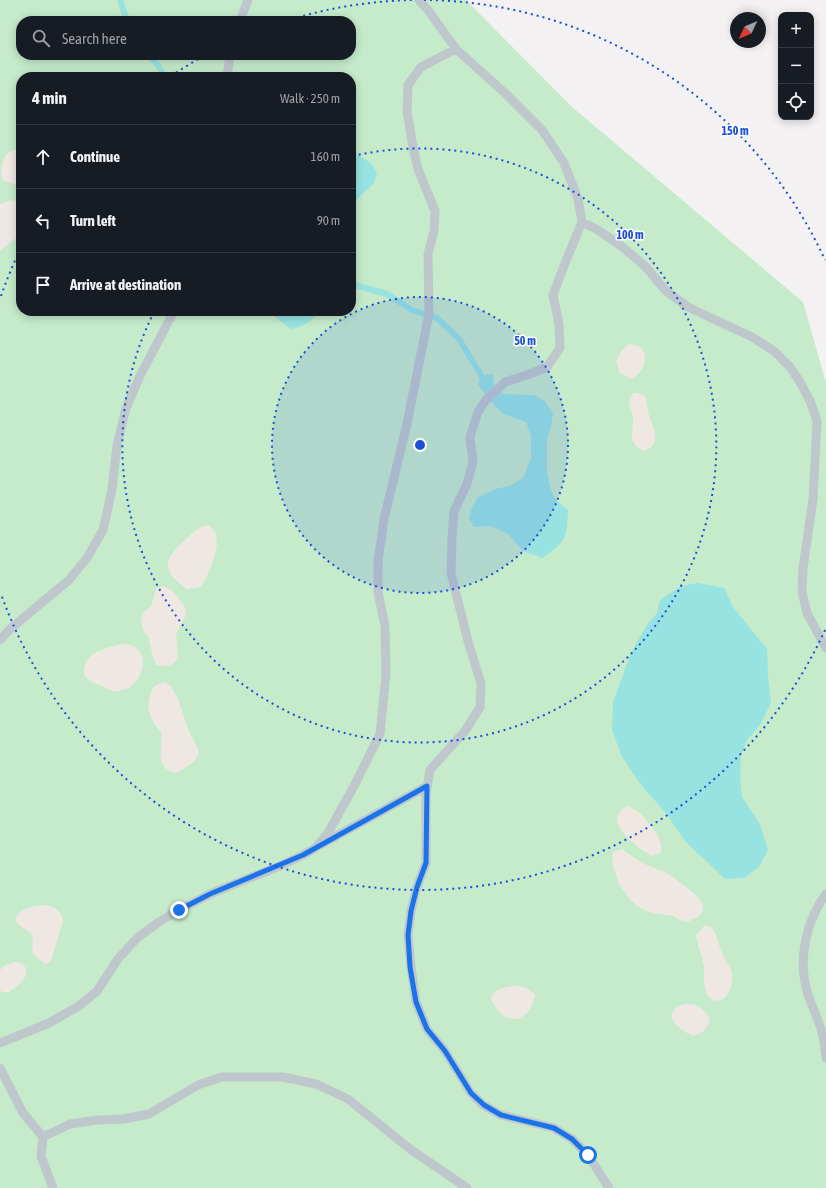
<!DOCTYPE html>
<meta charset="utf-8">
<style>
:root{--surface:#171b24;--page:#20242c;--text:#f1f3f6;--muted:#9ea1a6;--line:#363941}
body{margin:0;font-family:"Asap Condensed",sans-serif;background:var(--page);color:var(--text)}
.controls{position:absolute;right:12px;top:12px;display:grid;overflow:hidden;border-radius:8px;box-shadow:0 2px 10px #0003}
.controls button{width:36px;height:36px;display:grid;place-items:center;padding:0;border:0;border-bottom:1px solid var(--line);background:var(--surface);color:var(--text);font:20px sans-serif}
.compass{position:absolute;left:730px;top:12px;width:36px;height:36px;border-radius:50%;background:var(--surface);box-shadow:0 2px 10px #0003;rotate:226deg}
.stop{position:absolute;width:12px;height:12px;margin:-9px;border:3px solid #1a73e8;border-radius:50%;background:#fff}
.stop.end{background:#1a73e8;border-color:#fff;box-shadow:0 1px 4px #0008}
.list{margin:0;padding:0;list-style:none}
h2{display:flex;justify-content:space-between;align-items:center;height:52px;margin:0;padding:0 16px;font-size:17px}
h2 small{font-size:13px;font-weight:400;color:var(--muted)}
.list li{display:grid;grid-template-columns:26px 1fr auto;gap:12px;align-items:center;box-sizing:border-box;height:64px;padding:0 16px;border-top:1px solid var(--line)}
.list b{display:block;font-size:15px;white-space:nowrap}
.list em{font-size:13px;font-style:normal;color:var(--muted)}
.icon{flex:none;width:22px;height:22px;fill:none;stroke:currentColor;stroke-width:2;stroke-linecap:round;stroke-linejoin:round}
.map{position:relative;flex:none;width:826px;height:1188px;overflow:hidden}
.search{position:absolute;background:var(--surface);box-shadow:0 2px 10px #0003;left:16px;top:16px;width:340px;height:44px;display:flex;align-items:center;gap:10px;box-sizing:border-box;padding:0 14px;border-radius:16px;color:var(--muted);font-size:15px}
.panel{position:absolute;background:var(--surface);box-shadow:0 2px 10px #0003;left:16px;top:72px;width:340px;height:244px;border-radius:16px}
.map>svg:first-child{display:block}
.green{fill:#c5ebcb;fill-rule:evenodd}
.sand{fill:#efe7e1}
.water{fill:#97e3e1}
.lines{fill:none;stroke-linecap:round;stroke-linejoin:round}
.stream{stroke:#97e3e1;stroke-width:6}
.lane{stroke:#bec8cc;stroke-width:9}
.route{stroke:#1a73e8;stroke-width:5}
.ring{fill:none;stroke:#1d4ed8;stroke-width:2;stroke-dasharray:2 4}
.centre{fill:#1d4ed8;stroke:#fff;stroke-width:2}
.ring-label{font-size:12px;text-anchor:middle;font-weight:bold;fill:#1d4ed8;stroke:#fff;stroke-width:3;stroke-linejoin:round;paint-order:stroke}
</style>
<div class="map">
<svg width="826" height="1188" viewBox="0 0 826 1188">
<rect width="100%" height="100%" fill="#f3f1f2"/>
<path class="green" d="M 0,0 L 466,0 L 572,107 L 803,302 L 826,383 L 826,1188 L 0,1188 ZM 21,21 L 351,21 L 351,55 L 21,55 ZM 21,77 L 351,77 L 351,311 L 21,311 Z"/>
<path class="sand" d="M 21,149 L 21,183 L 17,185 L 2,180 C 0,163 3,150 21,149 Z
M 11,200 L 21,202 L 21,234 L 0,251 L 0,204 Z
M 629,344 C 653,345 647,372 631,379 L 620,373 L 616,362 L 621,351 Z
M 634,393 C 638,393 642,393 645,397 C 648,401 647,410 649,415 C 653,429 663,442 645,451 C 627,444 633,434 633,419 C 633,409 624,402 634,393 Z
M 209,525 C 211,527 214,530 215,532 C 222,546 208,575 201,587 L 187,589 C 160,570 163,560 186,539 C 194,532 199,526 209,525 Z
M 162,586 L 172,590 L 185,607 L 186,615 L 176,634 L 178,658 C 172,666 167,667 157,665 L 154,661 L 148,636 L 143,630 L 141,618 L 145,611 L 151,606 L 156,589 Z
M 122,644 C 149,643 148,675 130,687 C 126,690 120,690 115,692 L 90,681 L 84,675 C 83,651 104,649 122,644 Z
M 164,682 L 171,686 L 178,699 L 188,729 L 197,747 L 199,754 L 194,762 L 177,773 C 153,769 163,749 161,732 C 147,717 145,703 154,686 Z
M 627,806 C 630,807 633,808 636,810 C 645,817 667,841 660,853 L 652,856 C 637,848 600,821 627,806 Z
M 622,849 L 642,863 L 669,874 L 695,894 L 703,904 L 702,912 L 699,916 L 687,922 L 681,921 L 673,916 L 653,913 L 642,909 L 631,901 L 619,884 L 612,862 L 613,852 Z
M 43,905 C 54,906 61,909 63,921 L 51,961 L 46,964 L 37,958 L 32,952 C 36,926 27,935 15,921 C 18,908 31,907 43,905 Z
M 704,926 L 710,926 C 717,933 718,942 721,951 C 724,958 728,964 731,970 C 734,980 731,996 721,1000 C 717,1002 712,1000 709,997 C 702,990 705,976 704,967 C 703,956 697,946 696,935 Z
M 14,962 L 22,963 L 26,968 L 26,975 L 22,982 L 9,992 L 2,992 L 0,990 L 0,970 L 5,965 Z
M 513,986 C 523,986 529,988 535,995 C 529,1027 501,1026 491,998 C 496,988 502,988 513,986 Z
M 685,1004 C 699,1004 701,1007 710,1018 C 707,1029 704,1033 693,1036 C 683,1031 676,1027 671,1017 C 673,1009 676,1006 685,1004 Z"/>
<path class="water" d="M 351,151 L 371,163 L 377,173 L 374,183 L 351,205 Z
M 272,311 L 320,311 C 312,321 303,327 291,329 L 276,318 Z
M 493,374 L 494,386 L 503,394 L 534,395 L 545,401 L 553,414 L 551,426 L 547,439 L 547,472 L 550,487 L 555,499 L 568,510 C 567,538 566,542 542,558 L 523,551 L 508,534 L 491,526 L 474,527 L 469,519 L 471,510 L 478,497 L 495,489 L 509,486 L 523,478 L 531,458 L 531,436 L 526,422 L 504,414 L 496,407 L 478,385 L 481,375 Z
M 698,583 L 724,588 L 733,607 L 767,649 L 768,675 L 771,703 L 760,725 L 747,740 L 741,756 L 740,777 L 742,797 L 760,824 L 768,850 L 759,867 L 744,878 L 725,879 L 685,841 L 666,813 L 641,785 L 622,757 L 612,730 L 613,702 L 631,653 L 647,625 L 657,613 L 660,600 L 681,586 Z"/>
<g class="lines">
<path class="stream" d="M 120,0 L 127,21
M 148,55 L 158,65 L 164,77
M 351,284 L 387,294 L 412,310 L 437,318 L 459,339 L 481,375"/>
<path class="lane" d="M 419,0 L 428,10 L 456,49 L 506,94 L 542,130 L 564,163 L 578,199 L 582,222 L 565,263 L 553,295 L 559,324 L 560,348 L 547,367 L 527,375 L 505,382 L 486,400 L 478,412 L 470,437 L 473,461 L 467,484 L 454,511 L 452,537 L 451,573 L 469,645 L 481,683 L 480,707 L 465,731 L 430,770 L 426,794 L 426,863 L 417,887 L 411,911 L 408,935 L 411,967 L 416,1002 L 427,1029 L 445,1051 L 471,1093 L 483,1105 L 501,1115 L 554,1128 L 572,1139 L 588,1155 L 609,1188
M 240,21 L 248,0
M 227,77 L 230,55
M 582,222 L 598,230 L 621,246 L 645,266 L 666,291 L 688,307 L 752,337 L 774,351 L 790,367 L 800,382 L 811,403 L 817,421 L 813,499 L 803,568 L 802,592 L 807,613 L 826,648
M 0,640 L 10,629 L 69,580 L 87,558 L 103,530 L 112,490 L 117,445 L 126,408 L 140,376 L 174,311
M 320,845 L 427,786
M 826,894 C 806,921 798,959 807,991 C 811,1006 820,1021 823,1037 C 825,1044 825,1051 826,1058
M 0,1043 L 49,1023 L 79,1006 L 97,991 L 118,959 L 137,938 L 159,922 L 179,910 L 210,894 L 282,865 L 303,855 L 315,848 L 328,833 L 354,786 L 380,734 L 386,674 L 385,626 L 378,592 L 378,562 L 384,519 L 407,424 L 429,314 L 428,254 L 434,231 L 435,211 L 418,169 L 413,147 L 407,112 L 408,85 L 421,67 L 456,49
M 0,1068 L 23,1113 L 43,1137 L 41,1156 L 53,1188
M 43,1137 L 70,1124 L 98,1120 L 124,1119 L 149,1114 L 198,1085 L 222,1077 L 283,1077 L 316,1084 L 348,1099 L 410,1149 L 467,1188"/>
</g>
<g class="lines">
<path class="route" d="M 179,910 L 210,894 L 303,855 L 427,786 L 426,863 L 417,887 L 411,911 L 408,935 L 410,967 L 416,1002 L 427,1029 L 445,1051 L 471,1093 L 484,1105 L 501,1115 L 554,1128 L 572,1139 L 588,1155"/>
</g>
<circle cx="420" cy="445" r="148" fill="#1d4ed8" fill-opacity=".12"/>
<g class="ring">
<circle cx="420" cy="445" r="148"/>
<path d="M353 156A297 297 0 1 1 154 312"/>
<path d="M825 630A445 445 0 0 1 1 594M1 296A445 445 0 0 1 20 250M171 76A445 445 0 0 1 204 56M286 21A445 445 0 0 1 416 0M424 0A445 445 0 0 1 825 260"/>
</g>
<circle cx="420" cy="445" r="6" class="centre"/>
<g class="ring-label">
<text x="735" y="135">150 m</text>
<text x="630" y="239">100 m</text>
<text x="525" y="345">50 m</text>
</g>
</svg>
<div class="controls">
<button>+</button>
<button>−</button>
<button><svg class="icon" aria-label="locate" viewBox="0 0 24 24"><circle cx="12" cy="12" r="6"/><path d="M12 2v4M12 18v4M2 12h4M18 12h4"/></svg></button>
</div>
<svg class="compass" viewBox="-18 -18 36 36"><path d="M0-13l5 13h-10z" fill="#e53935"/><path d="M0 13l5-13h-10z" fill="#9ea1a6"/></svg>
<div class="stop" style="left:588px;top:1155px"></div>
<div class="stop end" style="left:179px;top:910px"></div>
<div class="search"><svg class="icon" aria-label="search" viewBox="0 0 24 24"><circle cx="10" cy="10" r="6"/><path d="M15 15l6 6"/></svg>Search here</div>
<section class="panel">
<h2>4 min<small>Walk · 250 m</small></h2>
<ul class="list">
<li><svg class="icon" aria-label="ahead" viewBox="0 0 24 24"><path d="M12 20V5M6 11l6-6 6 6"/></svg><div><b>Continue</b></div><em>160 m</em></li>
<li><svg class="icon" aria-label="left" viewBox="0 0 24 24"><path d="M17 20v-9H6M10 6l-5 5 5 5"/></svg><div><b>Turn left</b></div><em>90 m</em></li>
<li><svg class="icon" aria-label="arrive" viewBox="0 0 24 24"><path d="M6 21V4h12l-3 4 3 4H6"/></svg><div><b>Arrive at destination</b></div></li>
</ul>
</section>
</div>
